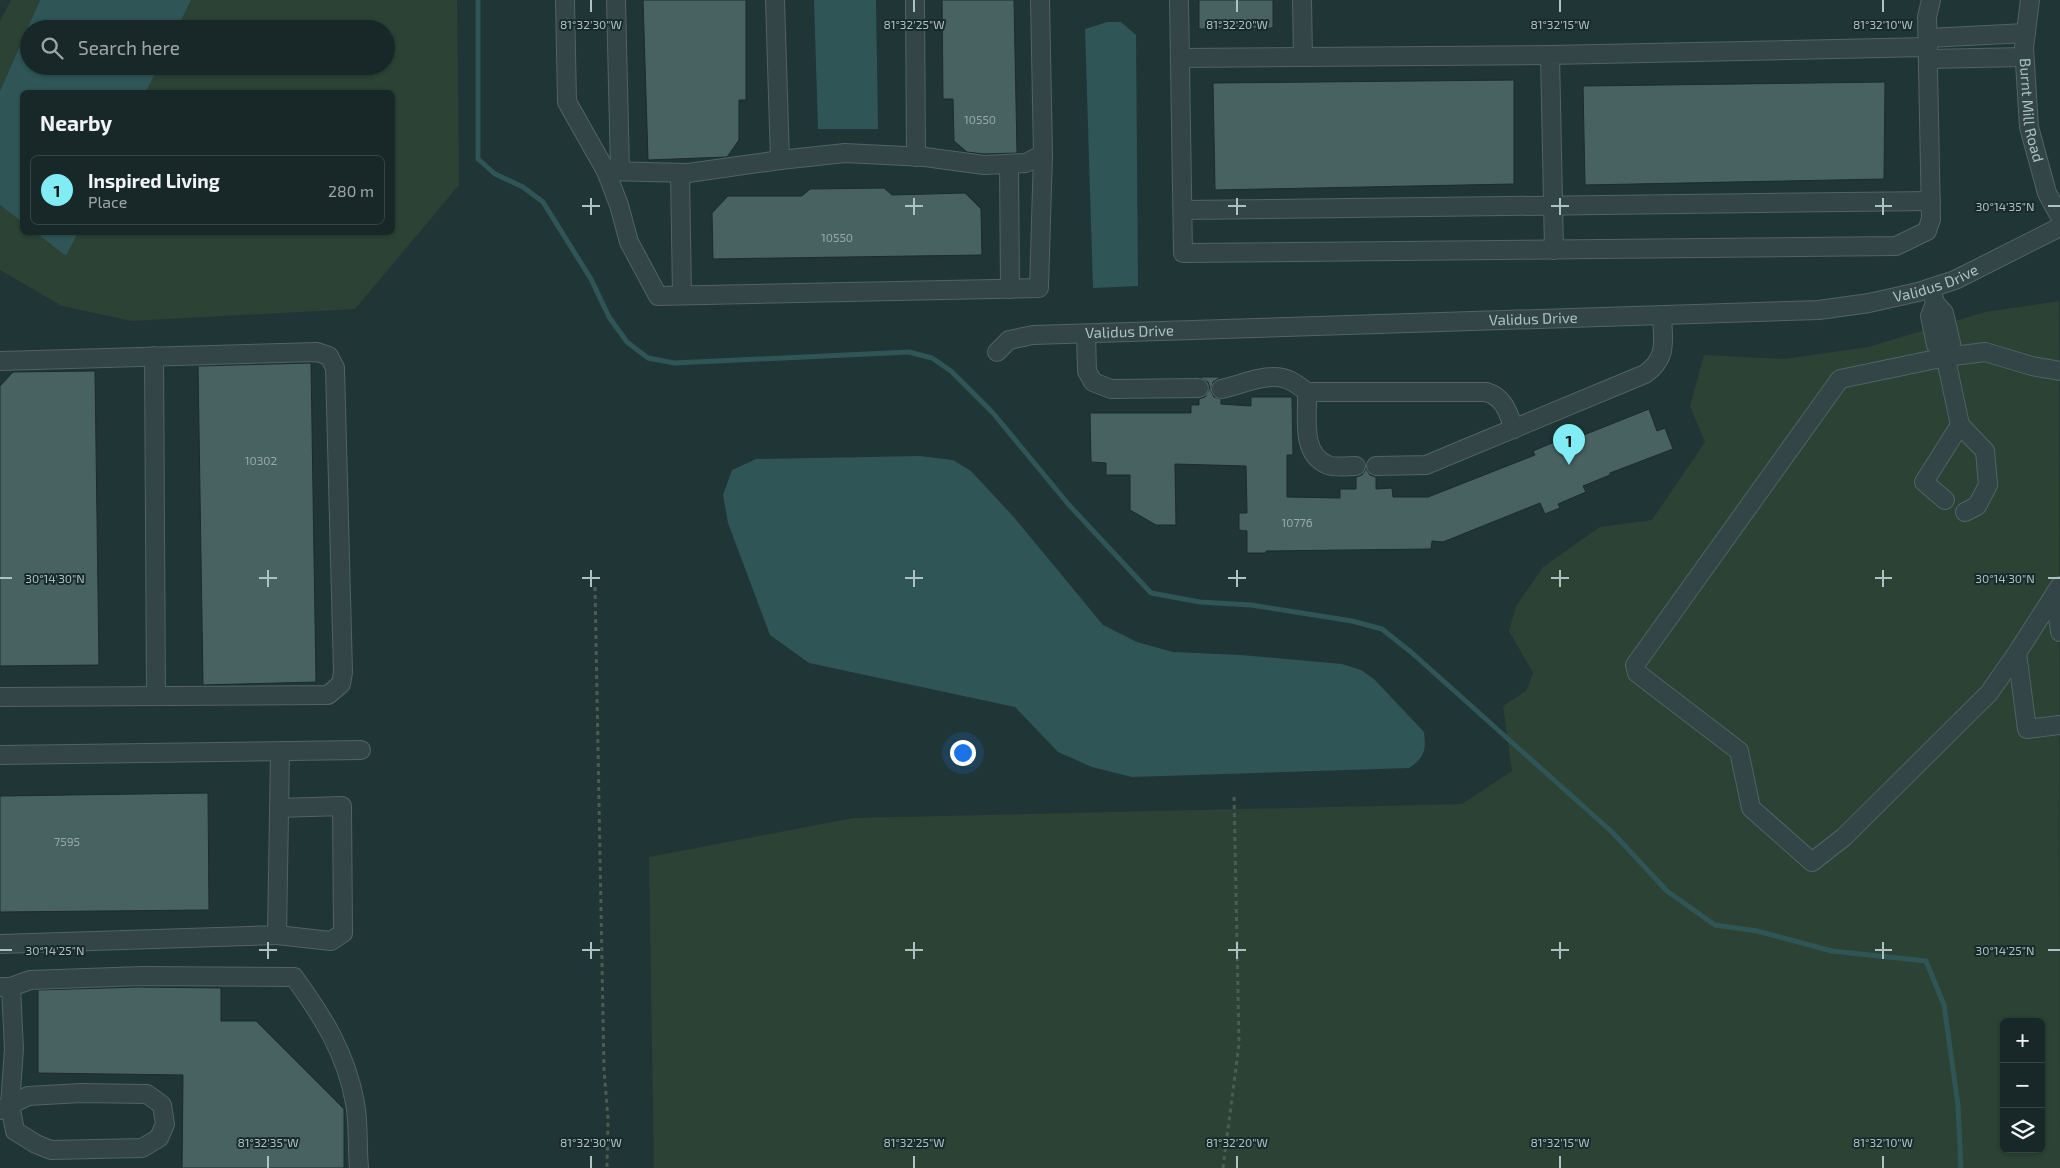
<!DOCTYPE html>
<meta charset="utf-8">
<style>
:root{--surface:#182828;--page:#253434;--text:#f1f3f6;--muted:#9fa6a8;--line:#364445;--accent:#81ecf4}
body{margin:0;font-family:"Exo 2",sans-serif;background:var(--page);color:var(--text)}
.controls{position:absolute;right:15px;bottom:15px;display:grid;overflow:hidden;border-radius:8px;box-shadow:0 1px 4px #0004}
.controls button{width:45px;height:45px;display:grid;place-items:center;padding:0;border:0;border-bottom:1px solid var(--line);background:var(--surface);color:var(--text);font:25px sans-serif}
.you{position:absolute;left:962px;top:752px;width:18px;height:18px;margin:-12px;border:4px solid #fff;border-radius:50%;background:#1a73e8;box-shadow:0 0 0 8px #1a73e833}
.badge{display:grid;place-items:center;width:32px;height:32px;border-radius:50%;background:var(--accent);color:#111;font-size:16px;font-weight:700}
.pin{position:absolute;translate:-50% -41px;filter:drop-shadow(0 1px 2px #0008)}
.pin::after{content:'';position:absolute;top:26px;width:18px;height:15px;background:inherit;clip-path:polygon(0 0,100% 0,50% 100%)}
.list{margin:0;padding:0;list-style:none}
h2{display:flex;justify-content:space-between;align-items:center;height:65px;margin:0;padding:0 20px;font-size:21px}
h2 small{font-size:16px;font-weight:400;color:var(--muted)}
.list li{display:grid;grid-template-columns:32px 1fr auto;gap:15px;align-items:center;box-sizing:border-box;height:70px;margin:0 10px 10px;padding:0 10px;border:1px solid var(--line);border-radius:8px}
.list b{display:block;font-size:19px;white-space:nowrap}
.list p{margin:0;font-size:16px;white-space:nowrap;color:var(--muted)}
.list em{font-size:16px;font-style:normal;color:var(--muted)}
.icon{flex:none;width:28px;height:28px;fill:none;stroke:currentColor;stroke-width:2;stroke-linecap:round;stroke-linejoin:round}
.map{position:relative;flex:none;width:2060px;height:1168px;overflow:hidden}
.search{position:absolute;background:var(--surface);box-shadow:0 1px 4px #0004;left:20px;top:20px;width:375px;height:55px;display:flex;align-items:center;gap:12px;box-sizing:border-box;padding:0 18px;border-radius:28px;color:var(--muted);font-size:19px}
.panel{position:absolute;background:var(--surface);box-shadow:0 1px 4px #0004;left:20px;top:90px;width:375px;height:145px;border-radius:8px}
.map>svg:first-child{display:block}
.green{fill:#2c4235;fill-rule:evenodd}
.water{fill:#2f5556}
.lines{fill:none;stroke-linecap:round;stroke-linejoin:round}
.stream{stroke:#2f5556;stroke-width:5}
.building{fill:#486161;stroke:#1b2c2d}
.minor-casing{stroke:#516364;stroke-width:20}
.path{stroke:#485d54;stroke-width:3;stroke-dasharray:4 4;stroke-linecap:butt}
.minor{stroke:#334546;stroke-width:18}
.ticks{fill:none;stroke:#adc2c3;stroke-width:2}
.labels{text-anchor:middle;stroke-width:4;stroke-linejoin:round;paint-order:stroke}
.number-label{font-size:12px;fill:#94aaaa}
.street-label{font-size:15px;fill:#adc2c3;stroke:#192a2b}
.ticks-label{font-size:12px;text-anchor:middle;fill:#adc2c3;stroke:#192a2b;stroke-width:4;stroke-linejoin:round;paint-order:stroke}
</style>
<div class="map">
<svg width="2060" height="1168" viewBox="0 0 2060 1168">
<rect width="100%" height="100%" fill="#203535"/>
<path class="green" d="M 11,0 L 40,0 L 0,91 L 0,21 Z
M 191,0 L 457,0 L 459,185 L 355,309 L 132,321 L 62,306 L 0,270 L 0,205 L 22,222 L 22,232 L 36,233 L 66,256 L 78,233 L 392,232 L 392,92 L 146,92 L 159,66 L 386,66 L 386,29 L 177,29 Z
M 2059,301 L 2060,1168 L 654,1168 L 649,857 L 853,818 L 1462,804 L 1512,771 L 1503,706 L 1526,691 L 1533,673 L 1509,631 L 1516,606 L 1543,567 L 1600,527 L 1652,520 L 1705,442 L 1690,406 L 1704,355 L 1784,359 L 1868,347 L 1985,312 ZM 2004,1022 L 2041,1022 L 2041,1149 L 2004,1149 Z"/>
<path class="water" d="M 40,0 L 191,0 L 177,29 L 29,29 L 29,66 L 159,66 L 146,92 L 22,92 L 22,222 L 0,205 L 0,91 Z
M 814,0 L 876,0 L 878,129 L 818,129 Z
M 1107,22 L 1121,22 L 1136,35 L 1138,286 L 1093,288 L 1085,29 Z
M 36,233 L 78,233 L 66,256 Z
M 920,456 L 953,460 L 971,471 L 1012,515 L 1103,625 L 1137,642 L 1173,652 L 1241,655 L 1342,664 L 1361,670 L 1374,679 L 1424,732 C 1426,751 1425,757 1409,768 L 1132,777 L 1092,767 L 1058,752 L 1015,707 L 809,663 L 770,635 L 728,523 L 723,495 L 732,470 L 756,459 Z"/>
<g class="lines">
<path class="stream" d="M 478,0 L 478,159 L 495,174 L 523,187 L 543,202 L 591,279 L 609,317 L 627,342 L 648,358 L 674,363 L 909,352 L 932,358 L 951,371 L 993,413 L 1069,505 L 1151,593 L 1200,602 L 1251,605 L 1352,621 L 1382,629 L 1411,652 L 1612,832 L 1667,891 L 1715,925 L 1757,931 L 1832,951 L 1926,961 L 1944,1005 L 1958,1105 L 1961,1168"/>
</g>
<path class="building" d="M 643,0 L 746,0 L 746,100 L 739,100 L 739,140 L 727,157 L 648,160 Z
M 942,0 L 1014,0 L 1017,153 L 984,154 L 967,152 L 954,141 L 953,99 L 943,99 Z
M 1199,0 L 1273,0 L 1273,28 L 1199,29 Z
M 1514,80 L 1514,184 L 1215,190 L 1213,83 Z
M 1885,82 L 1884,179 L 1585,185 L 1583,86 Z
M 884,188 L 892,195 L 965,193 L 981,209 L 982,255 L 713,259 L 712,213 L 728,196 L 802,196 L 810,189 Z
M 311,363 L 316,682 L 203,685 L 198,366 Z
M 95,371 L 99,665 L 0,666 L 0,386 L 13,372 Z
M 1199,377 L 1221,377 L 1213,382 L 1211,391 L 1214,397 L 1221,399 L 1221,404 L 1251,406 L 1251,397 L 1292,397 L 1293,455 L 1287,455 L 1287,497 L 1340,498 L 1340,489 L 1356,489 L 1356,477 L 1362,475 L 1366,469 L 1370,475 L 1376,477 L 1376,489 L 1392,488 L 1393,497 L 1428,497 L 1535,455 L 1533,451 L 1564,438 L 1566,442 L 1649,409 L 1657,431 L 1665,428 L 1673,449 L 1610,473 L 1610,475 L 1583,486 L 1586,492 L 1558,504 L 1560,508 L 1545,514 L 1540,503 L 1443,542 L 1432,541 L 1431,549 L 1266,551 L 1266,553 L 1247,553 L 1247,531 L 1239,530 L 1239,513 L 1247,513 L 1246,466 L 1175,464 L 1176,525 L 1156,525 L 1130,510 L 1130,475 L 1106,475 L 1106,463 L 1091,462 L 1090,413 L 1191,413 L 1191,405 L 1199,405 L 1199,399 L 1205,397 L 1210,388 L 1208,382 Z
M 208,793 L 209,910 L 0,912 L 0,796 Z
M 138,987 L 221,988 L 221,1021 L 256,1021 L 344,1109 L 344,1168 L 182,1168 L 183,1075 L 38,1073 L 38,990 Z"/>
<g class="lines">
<defs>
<g id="minor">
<path d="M 565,0 L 567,102 L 606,171 L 688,173 L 780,160 L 845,153 L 925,157 L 984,165 L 1026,163 L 1043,154 L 1040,0"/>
<path d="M 616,0 L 620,171"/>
<path d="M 775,0 L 780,160"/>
<path d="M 915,0 L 916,157"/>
<path d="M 1179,0 L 1183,253 L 1896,246 L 1927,231 L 1931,219 L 1927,17 L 1931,0"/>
<path d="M 1302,0 L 1303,57"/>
<path id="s1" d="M 2030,0 L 2024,47 L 2029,127 L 2047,193 L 2060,217"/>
<path d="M 1928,38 L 2026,33"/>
<path d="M 1180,58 L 1550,55"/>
<path d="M 1929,59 L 2024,57"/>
<path d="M 1009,164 L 1010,289"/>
<path d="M 606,171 L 619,205 L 629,242 L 658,296 L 1039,288 L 1043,154"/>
<path d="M 680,173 L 682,295"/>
<path d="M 1183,210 L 1931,201"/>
<path d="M 1554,250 L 1550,55 L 1928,47"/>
<path d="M 1931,288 L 1935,303 L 1930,316 L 1936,345 L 1944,350 L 1960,425 L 1924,482 L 1945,500"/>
<path d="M 1935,303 L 1944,313 L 1951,343 L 1944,350"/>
<path d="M 1086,334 L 1087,371 L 1093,382 L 1111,389 L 1199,388"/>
<path id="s2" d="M 997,352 L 1009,340 L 1033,335 L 1819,310 L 1869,303 L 1918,292 L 1955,280 L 2060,227"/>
<path d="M 154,356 L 156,696"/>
<path d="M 0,361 L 317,352 L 329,356 L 335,368 L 343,672 L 341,684 L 328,695 L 0,697"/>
<path d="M 2060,371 L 2032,366 L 1985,352 L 1946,357 L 1840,379 L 1635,665 L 1637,673 L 1739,751 L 1751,808 L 1812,862 L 1844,837 L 1989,693 L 2017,653 L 2060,586"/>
<path d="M 1221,389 C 1242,385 1270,370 1291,381 C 1297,384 1302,388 1307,392 C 1308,417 1300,454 1328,465 C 1336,468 1348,466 1356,466"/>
<path d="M 1307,392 L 1486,392 C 1504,397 1508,412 1514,429"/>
<path d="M 1960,425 L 1985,451 L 1988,485 L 1977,506 L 1965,512"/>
<path d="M 1376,466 L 1426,465 L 1645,374 C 1668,358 1663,341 1662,316"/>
<path d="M 2055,593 L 2060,632"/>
<path d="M 2017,653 L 2027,729 L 2060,725"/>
<path d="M 0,755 L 361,750"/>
<path d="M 277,935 L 331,941 L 343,933 L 342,806 L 279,808"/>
<path d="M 0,944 L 277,935 L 280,752"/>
<path d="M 0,987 L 11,987 L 14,1049 L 10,1105 L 15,1131 L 36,1144 L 51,1150 L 142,1148 L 159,1138 L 165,1124 L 162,1105 L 147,1094 L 81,1093 L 28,1096 L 0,1110"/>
<path d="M 11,987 L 30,980 L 142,976 L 294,977 C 323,1017 346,1053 355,1103 C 359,1124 357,1147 359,1168"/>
</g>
</defs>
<use href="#minor" class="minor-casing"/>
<path class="path" d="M 595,587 L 604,1070 L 608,1118 L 607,1168
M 1223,1168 L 1239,1044 L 1234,794"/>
<use href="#minor" class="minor"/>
</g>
<path class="ticks" d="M 591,0 L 591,12M 914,0 L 914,12M 1237,0 L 1237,12M 1560,0 L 1560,12M 1883,0 L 1883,12M 591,198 L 591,215M 914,198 L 914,215M 1237,198 L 1237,215M 1560,198 L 1560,215M 1883,198 L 1883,215M 582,206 L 600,206M 905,206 L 923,206M 1228,206 L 1246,206M 1551,206 L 1569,206M 1875,206 L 1892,206M 2048,206 L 2060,206M 268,570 L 268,587M 591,570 L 591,587M 914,570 L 914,587M 1237,570 L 1237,587M 1560,570 L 1560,587M 1883,570 L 1883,587M 0,578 L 12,578M 259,578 L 277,578M 582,578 L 600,578M 905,578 L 923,578M 1228,578 L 1246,578M 1551,578 L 1569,578M 1875,578 L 1892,578M 2048,578 L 2060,578M 268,942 L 268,959M 591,942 L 591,959M 914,942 L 914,959M 1237,942 L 1237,959M 1560,942 L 1560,959M 1883,942 L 1883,959M 0,950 L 12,950M 259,950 L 277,950M 582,950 L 600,950M 905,950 L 923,950M 1228,950 L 1246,950M 1551,950 L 1569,950M 1875,950 L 1892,950M 2048,950 L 2060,950M 268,1156 L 268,1168M 591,1156 L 591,1168M 914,1156 L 914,1168M 1237,1156 L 1237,1168M 1560,1156 L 1560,1168M 1883,1156 L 1883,1168"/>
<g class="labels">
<g class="number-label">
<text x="980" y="124">10550</text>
<text x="837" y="242">10550</text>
<text x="261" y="465">10302</text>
<text x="1297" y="527">10776</text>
<text x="67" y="846">7595</text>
</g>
<g class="street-label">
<text dy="5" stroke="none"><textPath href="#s1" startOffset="111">Burnt Mill Road</textPath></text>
<text dy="5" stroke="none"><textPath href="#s2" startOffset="948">Validus Drive</textPath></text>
<text dy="5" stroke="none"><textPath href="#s2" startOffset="542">Validus Drive</textPath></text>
<text dy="5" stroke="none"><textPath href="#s2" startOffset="138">Validus Drive</textPath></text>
</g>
</g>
<g class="ticks-label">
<text x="591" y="29">81°32'30"W</text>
<text x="914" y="29">81°32'25"W</text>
<text x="1237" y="29">81°32'20"W</text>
<text x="1560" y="29">81°32'15"W</text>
<text x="1883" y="29">81°32'10"W</text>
<text x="2005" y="211">30°14'35"N</text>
<text x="55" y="583">30°14'30"N</text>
<text x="2005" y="583">30°14'30"N</text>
<text x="55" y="955">30°14'25"N</text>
<text x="2005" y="955">30°14'25"N</text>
<text x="268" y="1147">81°32'35"W</text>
<text x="591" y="1147">81°32'30"W</text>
<text x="914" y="1147">81°32'25"W</text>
<text x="1237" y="1147">81°32'20"W</text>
<text x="1560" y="1147">81°32'15"W</text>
<text x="1883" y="1147">81°32'10"W</text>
</g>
</svg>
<div class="controls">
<button>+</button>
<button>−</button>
<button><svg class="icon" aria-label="layers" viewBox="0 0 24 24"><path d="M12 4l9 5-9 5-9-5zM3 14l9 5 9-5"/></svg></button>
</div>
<div class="you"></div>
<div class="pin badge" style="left:1569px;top:465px">1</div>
<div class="search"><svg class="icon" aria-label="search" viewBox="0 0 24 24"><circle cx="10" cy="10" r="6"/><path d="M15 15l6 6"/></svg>Search here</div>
<section class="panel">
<h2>Nearby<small></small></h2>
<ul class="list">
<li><span class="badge">1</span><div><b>Inspired Living</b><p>Place</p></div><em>280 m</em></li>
</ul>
</section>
</div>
